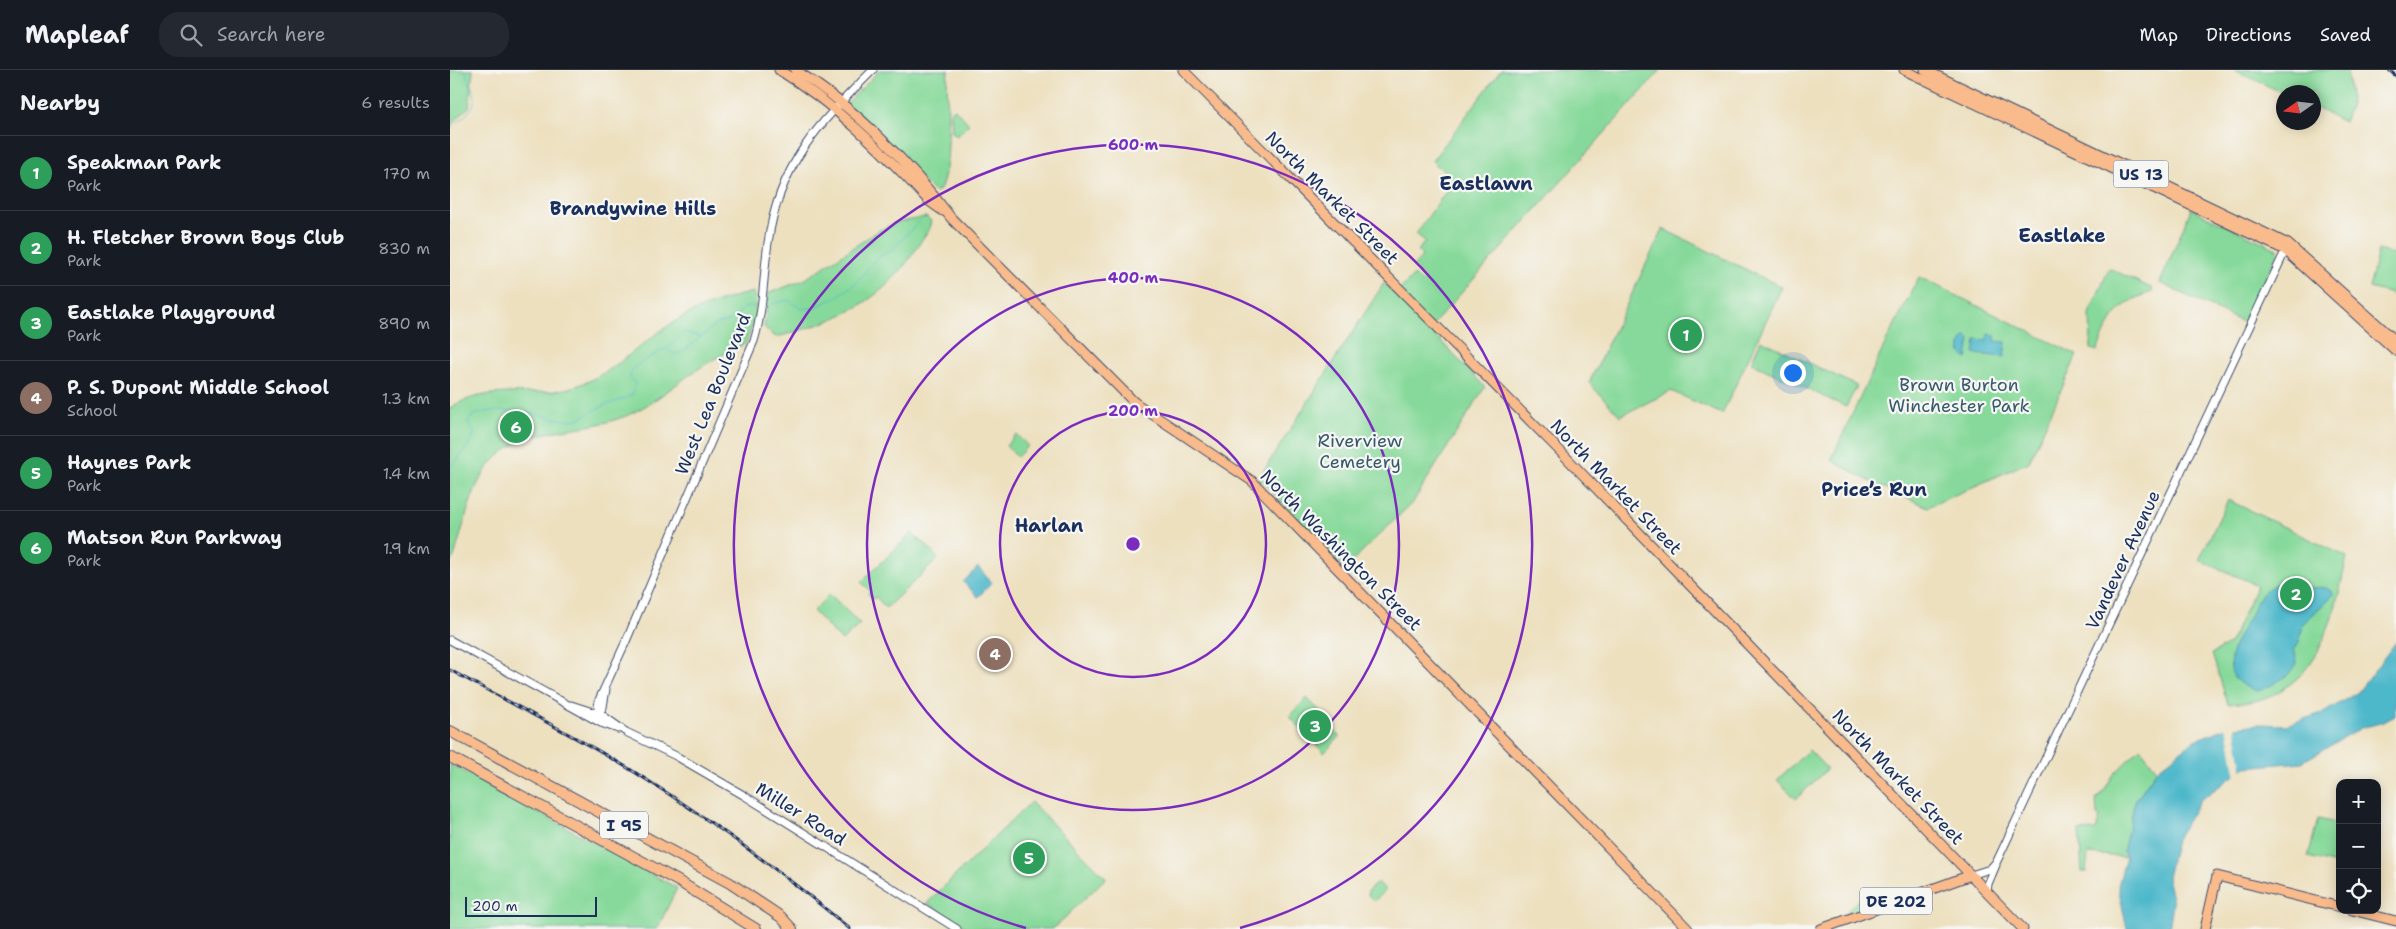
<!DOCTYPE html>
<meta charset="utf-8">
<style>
:root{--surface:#171b24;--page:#242831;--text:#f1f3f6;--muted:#9ea1a6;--line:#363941;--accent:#1a73e8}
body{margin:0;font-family:"Shantell Sans",sans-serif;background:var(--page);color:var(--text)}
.controls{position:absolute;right:15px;bottom:15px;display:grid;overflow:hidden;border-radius:10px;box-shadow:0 2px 12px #0003}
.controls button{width:45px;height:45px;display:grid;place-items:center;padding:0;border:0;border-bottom:1px solid var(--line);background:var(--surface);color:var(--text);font:25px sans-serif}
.compass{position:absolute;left:1826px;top:15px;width:45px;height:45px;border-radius:50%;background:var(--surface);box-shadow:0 2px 12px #0003;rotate:256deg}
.scale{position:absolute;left:15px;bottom:12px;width:132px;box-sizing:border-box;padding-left:5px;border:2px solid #1b2f5e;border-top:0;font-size:14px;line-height:18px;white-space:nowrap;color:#1b2f5e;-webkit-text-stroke:4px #f6f6f2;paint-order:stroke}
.you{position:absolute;left:1342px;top:302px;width:18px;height:18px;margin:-12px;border:4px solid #fff;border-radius:50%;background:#1a73e8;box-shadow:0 0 0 8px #1a73e833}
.badge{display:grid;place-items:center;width:32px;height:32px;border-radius:50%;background:var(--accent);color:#fff;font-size:16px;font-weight:700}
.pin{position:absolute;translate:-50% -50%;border:2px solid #fff;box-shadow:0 1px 5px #0006}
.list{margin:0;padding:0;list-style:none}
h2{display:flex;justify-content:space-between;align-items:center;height:65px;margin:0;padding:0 20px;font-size:21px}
h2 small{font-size:16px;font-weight:400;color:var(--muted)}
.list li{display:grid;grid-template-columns:32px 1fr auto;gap:15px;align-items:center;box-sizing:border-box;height:75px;padding:0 20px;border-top:1px solid var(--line)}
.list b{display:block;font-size:19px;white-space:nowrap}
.list p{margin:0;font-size:16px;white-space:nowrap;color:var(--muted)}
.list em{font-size:16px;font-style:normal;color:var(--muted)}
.icon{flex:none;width:28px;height:28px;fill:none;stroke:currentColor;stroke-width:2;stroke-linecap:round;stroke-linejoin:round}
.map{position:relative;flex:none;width:1946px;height:859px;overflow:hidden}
header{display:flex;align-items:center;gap:30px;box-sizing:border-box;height:70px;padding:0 25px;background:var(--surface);border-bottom:1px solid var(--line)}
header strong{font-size:24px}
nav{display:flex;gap:28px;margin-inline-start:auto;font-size:18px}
.search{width:350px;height:45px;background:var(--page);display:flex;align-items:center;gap:12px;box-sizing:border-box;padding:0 18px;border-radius:20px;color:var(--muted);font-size:19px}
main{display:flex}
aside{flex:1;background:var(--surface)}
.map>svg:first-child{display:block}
.green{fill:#86d99a;stroke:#50847c}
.water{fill:#4db8ca;stroke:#347494}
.pier{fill:#ede0bf}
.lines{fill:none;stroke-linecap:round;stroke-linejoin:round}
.stream{stroke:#4db8ca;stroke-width:1}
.minor-casing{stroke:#3a4a6d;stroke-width:9}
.major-casing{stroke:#3a4a6d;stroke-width:11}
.highway-casing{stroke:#3a4a6d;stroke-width:12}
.minor{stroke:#fff;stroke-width:7}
.major{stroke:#fabb8c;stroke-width:9}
.highway{stroke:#fabb8c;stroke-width:10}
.rail-casing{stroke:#1b2f5e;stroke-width:3}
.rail{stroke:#f6f6f2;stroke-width:1;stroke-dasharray:4;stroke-linecap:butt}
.ring{fill:none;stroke:#7b2cbf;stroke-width:2.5}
.labels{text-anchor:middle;stroke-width:4.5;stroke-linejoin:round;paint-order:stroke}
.shield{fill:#f6f6f2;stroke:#5d6b8a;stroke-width:1}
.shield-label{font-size:16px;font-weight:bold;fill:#1b2f5e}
.street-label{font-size:18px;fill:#1b2f5e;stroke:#f6f6f2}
.park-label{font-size:18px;fill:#365a6d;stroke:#f6f6f2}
.neighbourhood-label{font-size:19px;font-weight:bold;fill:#1b2f5e;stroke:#f6f6f2}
.centre{fill:#7b2cbf;stroke:#f6f6f2;stroke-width:2.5}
.ring-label{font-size:15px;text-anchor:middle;font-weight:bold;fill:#7b2cbf;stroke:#f6f6f2;stroke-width:4.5;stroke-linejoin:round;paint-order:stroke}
</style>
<header>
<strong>Mapleaf</strong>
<div class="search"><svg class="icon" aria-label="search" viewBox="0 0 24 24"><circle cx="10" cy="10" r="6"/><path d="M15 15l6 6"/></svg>Search here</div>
<nav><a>Map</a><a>Directions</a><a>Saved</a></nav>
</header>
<main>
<aside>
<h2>Nearby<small>6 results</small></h2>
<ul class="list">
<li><span class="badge" style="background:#2e9e5b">1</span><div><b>Speakman Park</b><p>Park</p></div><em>170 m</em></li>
<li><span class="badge" style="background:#2e9e5b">2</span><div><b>H. Fletcher Brown Boys Club</b><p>Park</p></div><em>830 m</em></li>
<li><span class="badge" style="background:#2e9e5b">3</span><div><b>Eastlake Playground</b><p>Park</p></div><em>890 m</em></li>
<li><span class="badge" style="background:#8d6e63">4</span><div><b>P. S. Dupont Middle School</b><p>School</p></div><em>1.3 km</em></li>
<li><span class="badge" style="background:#2e9e5b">5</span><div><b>Haynes Park</b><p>Park</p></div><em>1.4 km</em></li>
<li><span class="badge" style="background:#2e9e5b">6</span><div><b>Matson Run Parkway</b><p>Park</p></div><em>1.9 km</em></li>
</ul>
</aside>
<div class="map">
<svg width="1946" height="859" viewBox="0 0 1946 859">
<rect width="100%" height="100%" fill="#f6f6f2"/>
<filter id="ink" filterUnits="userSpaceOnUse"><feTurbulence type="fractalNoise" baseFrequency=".02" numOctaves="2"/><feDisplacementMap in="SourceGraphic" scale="10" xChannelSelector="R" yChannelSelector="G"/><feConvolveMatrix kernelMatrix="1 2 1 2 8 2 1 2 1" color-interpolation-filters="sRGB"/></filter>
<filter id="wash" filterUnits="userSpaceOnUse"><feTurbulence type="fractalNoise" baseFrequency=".0096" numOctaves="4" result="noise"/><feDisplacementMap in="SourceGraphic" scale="20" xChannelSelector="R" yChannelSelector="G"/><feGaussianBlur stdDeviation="1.12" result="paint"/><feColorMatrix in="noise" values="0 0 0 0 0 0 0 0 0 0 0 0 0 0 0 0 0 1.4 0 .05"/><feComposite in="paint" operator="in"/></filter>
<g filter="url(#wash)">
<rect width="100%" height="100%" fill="#ede0bf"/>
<path class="green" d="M 0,0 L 23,0 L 19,37 L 0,55 Z
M 430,0 L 498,0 C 495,36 504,87 490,120 L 484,122 L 396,34 Z
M 1051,0 L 1211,0 L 979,259 L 1035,317 L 963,432 L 895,498 L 809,408 L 934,213 L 946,224 L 964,205 L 973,212 L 975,209 L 963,197 L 972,186 L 968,181 L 975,171 L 966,164 L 1004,110 L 982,91 Z
M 1784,0 L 1897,0 L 1901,34 L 1894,52 L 1864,37 L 1864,22 L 1833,23 Z
M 505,39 L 519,54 L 507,66 L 502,62 L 501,40 Z
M 1741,139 L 1829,180 L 1795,253 L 1710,213 Z
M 476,147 L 481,151 L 479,159 C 470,172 461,188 451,200 C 416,241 377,253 327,267 L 322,265 L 314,257 L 319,223 L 354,210 L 428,161 L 445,153 Z
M 1213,159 L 1332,217 L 1272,344 L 1221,321 L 1170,346 L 1139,313 Z
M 1946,174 L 1946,225 L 1919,218 L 1928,180 L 1943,184 Z
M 1659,198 L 1703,219 L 1702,222 C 1667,233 1660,250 1647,281 L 1641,279 L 1640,242 Z
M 1469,207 L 1627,285 L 1579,392 L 1478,437 L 1419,411 L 1381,390 L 1435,274 Z
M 303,222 C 311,238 301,257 296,273 C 283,280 268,286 256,294 C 228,311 206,333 176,346 C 153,355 130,357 106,361 C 26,377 25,419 4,487 L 0,493 L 0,338 C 37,313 85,330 126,316 C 160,305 183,280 212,260 C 240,240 269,230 303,222 Z
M 1311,270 L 1407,316 L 1396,337 L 1301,293 Z
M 566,364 L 578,376 L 567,387 L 556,376 Z
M 1778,430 L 1897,487 C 1884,545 1873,613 1805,631 C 1797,633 1787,633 1778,634 L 1762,584 L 1780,573 L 1807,515 L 1749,490 Z
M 462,463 L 472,473 L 474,472 L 488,489 L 436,538 L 426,527 L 423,529 L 418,524 L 420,521 L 411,512 Z
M 380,524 L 410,554 L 392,571 L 363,541 Z
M 857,628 L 884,655 L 881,658 L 890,667 L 874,683 L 839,646 Z
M 1690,678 L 1707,700 L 1685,731 L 1674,787 L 1638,784 L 1636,802 L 1632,802 L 1629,761 L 1646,760 L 1650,747 L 1647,745 L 1646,729 L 1651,725 L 1664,704 Z
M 1359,680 L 1377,699 L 1346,729 L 1327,710 Z
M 0,694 L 227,818 L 207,859 L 0,859 Z
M 581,732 L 656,808 L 603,859 L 519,859 L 477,833 Z
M 1868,749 L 1890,754 L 1890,795 L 1858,787 Z
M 928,812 L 936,820 L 924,831 L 918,825 L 918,821 Z
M 1420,818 L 1433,832 L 1397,845 L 1397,841 Z"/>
<path class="water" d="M 1538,264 L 1545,265 L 1545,271 L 1556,272 L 1554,287 L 1524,284 L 1526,269 L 1537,270 Z
M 1517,266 L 1520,270 L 1517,289 C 1507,282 1508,273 1517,266 Z
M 528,497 L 542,513 L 528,527 L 513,512 Z
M 1828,512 C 1838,512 1845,518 1855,518 C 1864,519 1873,515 1882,520 L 1883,525 L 1853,554 L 1850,571 L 1843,580 C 1845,584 1847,588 1847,592 C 1845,604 1818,618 1808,621 C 1763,610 1783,574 1799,548 C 1803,541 1805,533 1810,527 C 1814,521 1822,517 1828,512 Z
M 1946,572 L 1945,646 L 1934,652 L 1911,658 L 1852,692 L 1796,697 L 1750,730 L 1726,770 L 1717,807 L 1723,833 L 1719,859 L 1677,859 L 1668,816 L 1676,786 L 1673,782 L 1685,731 L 1707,700 L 1743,671 L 1773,659 L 1808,654 L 1836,655 L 1875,642 L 1908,622 Z"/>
<path class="pier" d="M 1785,655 L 1793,703 L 1786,707 L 1778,662 L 1774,656 Z"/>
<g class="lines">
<path class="stream" d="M 0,57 C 11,50 28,38 24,23 C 21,14 16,10 16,0
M 322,234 L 338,230 L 351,239 L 363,238 L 385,228 L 406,213 L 426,189 L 444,178 L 469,152
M 217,279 L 224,284 L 231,283 L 250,268
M 0,399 L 22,370 L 24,363 L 18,353 L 23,345 C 41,339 65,340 85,344 C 98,346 113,353 126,349 C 135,347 143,340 151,337 C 162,332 172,331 183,324 L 185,314 L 180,307 L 182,299 C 199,285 221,281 234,262 L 251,267 L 265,255 L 279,251 L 296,237 L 304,236"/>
</g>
</g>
<g filter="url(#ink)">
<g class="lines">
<defs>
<path id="minor" d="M 0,570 L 151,653 L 168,659
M 121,635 L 152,645 L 176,662 L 226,686 L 295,726 L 507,859
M 146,646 L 153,637 L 156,619
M 151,653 L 147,645 L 149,630 L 177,569 L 304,271 C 314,238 313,206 318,173 C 329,93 369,54 423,0
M 1521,805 L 1540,799 L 1547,791 L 1837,177
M 1537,822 L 1538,814 L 1546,795"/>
<path id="major" d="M 329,0 C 387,35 433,82 479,131 L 493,141
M 345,0 C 401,34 462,95 501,148 L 684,332 L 802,411 L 1238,859
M 733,0 L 1108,379 L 1573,859
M 1454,0 L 1835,180 L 1946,281
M 1475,0 L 1838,174 L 1946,271
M 1902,840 L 1946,851
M 1371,859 L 1521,805
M 1755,859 L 1767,806 L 1890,837"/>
<path id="highway" d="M 0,661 L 280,813 L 331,847 L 342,859
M 0,687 L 228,811 L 306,859"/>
</defs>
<use href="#minor" class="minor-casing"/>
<use href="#major" class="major-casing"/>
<use href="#highway" class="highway-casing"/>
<use href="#minor" class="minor"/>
<use href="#major" class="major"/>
<use href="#highway" class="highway"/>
<defs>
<path id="rail" d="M 1939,0 L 1946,6
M 0,600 C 62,634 126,666 186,703 C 261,750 332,802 400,859"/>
</defs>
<use href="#rail" class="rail-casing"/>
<use href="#rail" class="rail"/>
</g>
</g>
<g class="ring">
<circle cx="683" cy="474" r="133"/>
<circle cx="683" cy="474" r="266"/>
<path d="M576 858A399 399 0 1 1 790 858"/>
</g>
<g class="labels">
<g class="shield">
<rect x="1663.5" y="90.5" width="55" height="27" rx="4"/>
<rect x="150" y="741.5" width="48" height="27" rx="4"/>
<rect x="1410" y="817.5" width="72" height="27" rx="4"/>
</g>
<g class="shield-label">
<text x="1691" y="110">US 13</text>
<text x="174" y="761">I 95</text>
<text x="1446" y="837">DE 202</text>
</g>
<g class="street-label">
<text transform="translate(882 128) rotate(45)" y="6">North Market Street</text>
<text transform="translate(263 324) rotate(-68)" y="6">West Lea Boulevard</text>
<text transform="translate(1166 417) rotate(46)" y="6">North Market Street</text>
<text transform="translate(891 480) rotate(45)" y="6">North Washington Street</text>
<text transform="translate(1673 490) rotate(-65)" y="6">Vandever Avenue</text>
<text transform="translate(1448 707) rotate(46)" y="6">North Market Street</text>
<text transform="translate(351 744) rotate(32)" y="6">Miller Road</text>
</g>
<g class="park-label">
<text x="1509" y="321">Brown Burton<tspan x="1509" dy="21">Winchester Park</tspan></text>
<text x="910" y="377">Riverview<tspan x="910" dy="21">Cemetery</tspan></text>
</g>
<g class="neighbourhood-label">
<text x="1036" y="120">Eastlawn</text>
<text x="183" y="145">Brandywine Hills</text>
<text x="1612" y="172">Eastlake</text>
<text x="1424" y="426">Price’s Run</text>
<text x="599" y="462">Harlan</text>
</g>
</g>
<circle cx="683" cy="474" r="8" class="centre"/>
<g class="ring-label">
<text x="683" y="80">600 m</text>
<text x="683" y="213">400 m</text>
<text x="683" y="346">200 m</text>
</g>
</svg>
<div class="controls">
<button>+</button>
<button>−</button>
<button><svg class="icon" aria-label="locate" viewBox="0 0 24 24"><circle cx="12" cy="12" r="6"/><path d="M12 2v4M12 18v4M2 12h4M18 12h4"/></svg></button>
</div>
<svg class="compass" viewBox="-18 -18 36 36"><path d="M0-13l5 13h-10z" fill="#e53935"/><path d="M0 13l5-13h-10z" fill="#9ea1a6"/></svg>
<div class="scale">200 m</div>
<div class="you"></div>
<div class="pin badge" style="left:1236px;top:265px;background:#2e9e5b">1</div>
<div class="pin badge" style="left:1846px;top:524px;background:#2e9e5b">2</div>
<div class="pin badge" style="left:865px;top:656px;background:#2e9e5b">3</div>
<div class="pin badge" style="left:545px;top:584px;background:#8d6e63">4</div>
<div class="pin badge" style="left:579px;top:788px;background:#2e9e5b">5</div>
<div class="pin badge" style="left:66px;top:357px;background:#2e9e5b">6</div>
</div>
</main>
